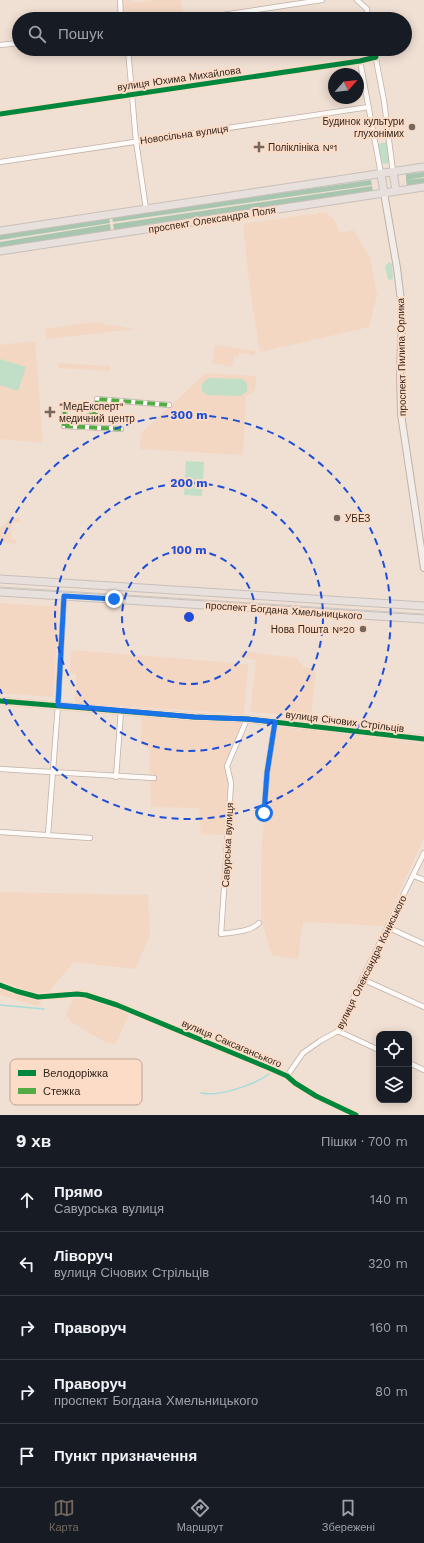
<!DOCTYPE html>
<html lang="uk">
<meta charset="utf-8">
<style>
:root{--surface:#171b24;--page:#242831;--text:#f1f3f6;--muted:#9ea1a6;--line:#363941;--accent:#74675d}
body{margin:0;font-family:"Work Sans",sans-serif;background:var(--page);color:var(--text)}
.controls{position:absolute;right:12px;bottom:12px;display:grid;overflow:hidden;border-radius:8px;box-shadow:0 2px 10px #0003}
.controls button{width:36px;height:36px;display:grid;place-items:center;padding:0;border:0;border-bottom:1px solid var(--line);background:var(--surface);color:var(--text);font:20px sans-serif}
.compass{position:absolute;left:328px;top:68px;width:36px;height:36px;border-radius:50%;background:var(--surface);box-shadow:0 2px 10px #0003;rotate:62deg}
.stop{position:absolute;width:12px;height:12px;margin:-9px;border:3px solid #1a73e8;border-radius:50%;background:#fff}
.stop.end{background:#1a73e8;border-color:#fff;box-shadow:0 1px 4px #0008}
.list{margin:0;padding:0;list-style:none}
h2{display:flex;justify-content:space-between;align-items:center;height:52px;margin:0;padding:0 16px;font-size:17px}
h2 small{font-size:13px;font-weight:400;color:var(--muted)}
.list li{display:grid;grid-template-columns:26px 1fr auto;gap:12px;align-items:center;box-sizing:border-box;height:64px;padding:0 16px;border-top:1px solid var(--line)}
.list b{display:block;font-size:15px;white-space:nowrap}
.list p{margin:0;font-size:13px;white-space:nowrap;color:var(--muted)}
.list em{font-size:13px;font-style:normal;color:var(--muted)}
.icon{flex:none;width:22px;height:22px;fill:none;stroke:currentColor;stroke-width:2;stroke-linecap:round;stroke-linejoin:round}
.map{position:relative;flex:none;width:424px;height:1115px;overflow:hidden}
.search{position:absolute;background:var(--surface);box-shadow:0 2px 10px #0003;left:12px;right:12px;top:12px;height:44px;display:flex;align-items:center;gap:10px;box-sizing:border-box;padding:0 14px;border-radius:22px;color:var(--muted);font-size:15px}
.sheet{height:372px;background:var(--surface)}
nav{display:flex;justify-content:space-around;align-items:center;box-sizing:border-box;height:56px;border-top:1px solid var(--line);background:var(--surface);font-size:11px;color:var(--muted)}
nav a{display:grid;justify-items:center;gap:2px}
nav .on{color:var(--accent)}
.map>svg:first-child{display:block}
.built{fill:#f3d7c2}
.green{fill:#c1dec6}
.forest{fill:#a8c6af}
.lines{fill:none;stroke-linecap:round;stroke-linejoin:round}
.stream{stroke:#a5ddda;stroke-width:1.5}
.minor-casing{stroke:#bfb2a9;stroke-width:6}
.tertiary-casing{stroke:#bfb2a9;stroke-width:8}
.secondary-casing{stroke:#bfb2a9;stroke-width:8}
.primary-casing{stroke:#c8c0ba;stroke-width:9}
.minor{stroke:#fdfaf8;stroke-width:4.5}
.tertiary{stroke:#fdfaf8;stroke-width:5.5}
.secondary{stroke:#f3edea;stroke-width:6}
.primary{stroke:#e8e0dc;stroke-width:7}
.tram{stroke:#ccc7c4;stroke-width:1}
.quiet{stroke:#54aa43;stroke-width:4;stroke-dasharray:8 4;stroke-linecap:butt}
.cycleway-casing{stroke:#fcdcc7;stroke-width:8}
.cycleway{stroke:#00873e;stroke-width:5}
.route{stroke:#1a73e8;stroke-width:5}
.ring{fill:none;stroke:#1d4ed8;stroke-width:2;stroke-dasharray:7 5}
.poi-dot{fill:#74675d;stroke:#fcdcc7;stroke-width:1.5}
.labels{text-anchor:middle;stroke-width:4;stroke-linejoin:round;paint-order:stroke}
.street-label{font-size:10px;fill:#32261e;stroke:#fcdcc7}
.poi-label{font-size:10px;fill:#32261e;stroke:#fcdcc7;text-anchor:start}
.key{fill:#fcdcc7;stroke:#bfa594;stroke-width:1}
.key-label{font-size:11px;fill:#32261e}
.centre{fill:#1d4ed8;stroke:#fcdcc7;stroke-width:2}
.ring-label{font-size:12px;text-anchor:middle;font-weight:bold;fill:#1d4ed8;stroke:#fcdcc7;stroke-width:4;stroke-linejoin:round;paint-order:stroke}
</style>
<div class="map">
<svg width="424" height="1115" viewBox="0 0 424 1115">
<rect width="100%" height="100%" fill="#f0dfd3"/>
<path class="built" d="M 122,0 L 131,0 L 132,3 L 154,0 L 181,0 L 185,19 L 124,19 Z
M 326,212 L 335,221 L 339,233 L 353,230 L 370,257 L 377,295 L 369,327 L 260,352 L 250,291 L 243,224 Z
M 93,322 L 135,329 L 47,339 L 45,329 Z
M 35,341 L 43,443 L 0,439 L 0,345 Z
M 215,345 L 255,351 L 255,355 L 239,353 L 238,357 L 234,356 L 232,367 L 212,363 Z
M 58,363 L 110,366 L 110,371 L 58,368 Z
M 206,373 L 256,376 L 255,390 L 246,396 L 243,455 L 140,449 L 141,433 Z
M 11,518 L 20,518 L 20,523 L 12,523 L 11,539 L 16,540 L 16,544 L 0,542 L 0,528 Z
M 0,603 L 59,607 L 53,697 L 0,693 Z
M 71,650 L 248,664 L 244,714 L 75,703 L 76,674 L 70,673 Z
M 241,651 L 297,658 L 303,667 L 316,668 L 311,717 L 250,712 L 256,660 L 240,657 Z
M 142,715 L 241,723 L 226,766 L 229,783 L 226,835 L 201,834 L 199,808 L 151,807 L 149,749 L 141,743 Z
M 276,727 L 424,744 L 424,838 L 384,926 L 303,922 L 298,959 L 272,955 L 261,919 L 261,859 L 266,787 Z
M 0,892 L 148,895 L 150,936 L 135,969 L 73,962 L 38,1006 L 0,995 Z
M 75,995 L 114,1005 L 130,1013 L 115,1044 L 105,1042 L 71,1022 L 66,1014 Z"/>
<path class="green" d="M 387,142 L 390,163 L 381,164 L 377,144 Z
M 389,262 L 392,264 L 393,279 L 390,280 L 388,279 L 385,267 Z
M 0,359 L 26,367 L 18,391 L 0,385 Z
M 208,378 L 242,379 L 247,383 L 247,391 L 241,396 L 207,395 L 202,391 L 202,384 Z
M 186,461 L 204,462 L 202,496 L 184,495 Z"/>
<path class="forest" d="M 424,172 L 424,177 L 406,180 L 406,174 Z
M 424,178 L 424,183 L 407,186 L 406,180 Z
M 371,180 L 372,185 L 113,222 L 112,217 Z
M 372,186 L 373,192 L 114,230 L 113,224 Z
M 109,217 L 110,223 L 0,240 L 0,234 Z
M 110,224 L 111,231 L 0,248 L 0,242 Z"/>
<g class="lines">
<path class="stream" d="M 0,1005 L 44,1009
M 201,1093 C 219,1097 254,1085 269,1074"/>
<defs>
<path id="minor" d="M 120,0 L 121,19
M 357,0 L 367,9 L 368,19
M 196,19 L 322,0
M 0,45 L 19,43
M 128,49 L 136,141 L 146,209
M 374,49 L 384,101 L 393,172
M 360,61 L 381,174
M 0,114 L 360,61 L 376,57
M 0,162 L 369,107
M 64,426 L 65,404
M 121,429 L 64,426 L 96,413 L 97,399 L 169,405
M 247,719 L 227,766 L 231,783 L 221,934 C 233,932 250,932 259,923
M 0,769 L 154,778
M 116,777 L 121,711
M 264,813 L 267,773 L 275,722
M 0,832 L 90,838
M 48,835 L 58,705 L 64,596
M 414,876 L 424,880
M 387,927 L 424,944
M 362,979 L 424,1007
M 0,985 L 16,991 L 38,997 L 77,994 L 86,995 L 117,1005 L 269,1068 L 287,1076 L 295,1083 L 316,1096 L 356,1115
M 338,1031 L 379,1050
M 409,1063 L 424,1070
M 287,1076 L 303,1053 L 320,1041 L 338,1031 L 362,979 L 424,853"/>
<path id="tertiary" d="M 0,701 L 194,717 L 247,719 L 424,739"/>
<path id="secondary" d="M 384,193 L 397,268 L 401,301 L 402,319 L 400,370 L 401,414 L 424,568"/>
<path id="primary" d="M 393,172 L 396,191
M 381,174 L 384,193
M 0,231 L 424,167
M 0,251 L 424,187
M 0,579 L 424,606
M 0,592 L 424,619"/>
</defs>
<use href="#minor" class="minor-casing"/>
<use href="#tertiary" class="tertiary-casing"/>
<use href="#secondary" class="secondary-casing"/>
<use href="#primary" class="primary-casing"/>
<use href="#minor" class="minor"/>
<use href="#tertiary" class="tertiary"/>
<use href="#secondary" class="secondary"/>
<use href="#primary" class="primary"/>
<path class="tram" d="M 0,587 L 424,614"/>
<path class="quiet" d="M 64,426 L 65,404
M 121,429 L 64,426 L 96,413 L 97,399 L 169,405"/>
<defs>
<path id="cycleway" d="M 0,114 L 360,61 L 376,57
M 0,701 L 194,717 L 247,719 L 424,739
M 0,985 L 16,991 L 38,997 L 77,994 L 86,995 L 117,1005 L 269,1068 L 287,1076 L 295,1083 L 316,1096 L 356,1115"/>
</defs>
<use href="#cycleway" class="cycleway-casing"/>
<use href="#cycleway" class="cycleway"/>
</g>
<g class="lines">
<path class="route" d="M 114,599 L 64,596 L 58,705 L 194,717 L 247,719 L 275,722 L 267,773 L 264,813"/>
</g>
<g class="ring">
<circle cx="189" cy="617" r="67"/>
<circle cx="189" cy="617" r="134"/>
<path d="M0 545A202 202 0 1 1 0 689"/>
</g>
<g class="poi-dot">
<circle cx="412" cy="127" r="4"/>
<path d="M257 141h4v4h4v4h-4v4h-4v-4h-4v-4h4z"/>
<path d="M48 406h4v4h4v4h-4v4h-4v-4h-4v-4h4z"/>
<circle cx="337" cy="518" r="4"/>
<circle cx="363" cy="629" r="4"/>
</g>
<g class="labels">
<g class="street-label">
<text transform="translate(179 78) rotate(-8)" y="4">вулиця Юхима Михайлова</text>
<text transform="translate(184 134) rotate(-8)" y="4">Новосільна вулиця</text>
<text transform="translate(212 219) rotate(-9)" y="4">проспект Олександра Поля</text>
<text transform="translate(401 357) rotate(-91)" y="4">проспект Пилипа Орлика</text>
<text transform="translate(284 610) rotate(4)" y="4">проспект Богдана Хмельницького</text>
<text transform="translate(345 721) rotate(7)" y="4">вулиця Січових Стрільців</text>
<text transform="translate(227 845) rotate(-87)" y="4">Савурська вулиця</text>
<text transform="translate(371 962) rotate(-64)" y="4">вулиця Олександра Кониського</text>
<text transform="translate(232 1043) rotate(23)" y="4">вулиця Саксаганського</text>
</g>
<g class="poi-label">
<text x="404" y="125" text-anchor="end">Будинок культури<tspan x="404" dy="12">глухонімих</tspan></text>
<text x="268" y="151">Поліклініка №1</text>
<text x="59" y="410">"МедЕксперт"<tspan x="59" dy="12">медичний центр</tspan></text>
<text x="345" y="522">УБЕЗ</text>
<text x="355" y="633" text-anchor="end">Нова Пошта №20</text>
</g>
</g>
<rect x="10" y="1059" width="132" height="46" rx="6" class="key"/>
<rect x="18" y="1070" width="18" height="6" fill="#00873e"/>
<rect x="18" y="1088" width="18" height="6" fill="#54aa43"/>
<g class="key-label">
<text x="43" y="1077">Велодоріжка</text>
<text x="43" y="1095">Стежка</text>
</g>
<circle cx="189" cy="617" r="6" class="centre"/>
<g class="ring-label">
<text x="189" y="419">300 m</text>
<text x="189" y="487">200 m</text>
<text x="189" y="554">100 m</text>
</g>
</svg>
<div class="controls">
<button><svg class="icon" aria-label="locate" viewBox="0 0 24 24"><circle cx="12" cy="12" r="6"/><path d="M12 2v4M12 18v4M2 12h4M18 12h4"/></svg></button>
<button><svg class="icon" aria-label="layers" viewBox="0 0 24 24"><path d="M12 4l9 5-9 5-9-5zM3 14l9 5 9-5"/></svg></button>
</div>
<svg class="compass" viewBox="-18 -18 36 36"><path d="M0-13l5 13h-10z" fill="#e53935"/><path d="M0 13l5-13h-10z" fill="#9ea1a6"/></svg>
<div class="stop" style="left:264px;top:813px"></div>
<div class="stop end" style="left:114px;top:599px"></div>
<div class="search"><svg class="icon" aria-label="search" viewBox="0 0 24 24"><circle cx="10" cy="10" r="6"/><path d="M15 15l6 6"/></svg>Пошук</div>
</div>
<section class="sheet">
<h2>9 хв<small>Пішки · 700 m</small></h2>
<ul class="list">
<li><svg class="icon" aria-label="ahead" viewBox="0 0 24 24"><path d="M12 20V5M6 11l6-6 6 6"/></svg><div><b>Прямо</b><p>Савурська вулиця</p></div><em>140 m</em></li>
<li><svg class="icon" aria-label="left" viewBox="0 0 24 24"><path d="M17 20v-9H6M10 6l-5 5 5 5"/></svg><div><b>Ліворуч</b><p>вулиця Січових Стрільців</p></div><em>320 m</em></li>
<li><svg class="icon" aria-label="right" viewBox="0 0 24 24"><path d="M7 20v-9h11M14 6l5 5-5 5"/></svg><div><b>Праворуч</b></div><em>160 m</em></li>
<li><svg class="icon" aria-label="right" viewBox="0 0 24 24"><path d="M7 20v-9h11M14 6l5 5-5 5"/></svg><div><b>Праворуч</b><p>проспект Богдана Хмельницького</p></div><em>80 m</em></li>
<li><svg class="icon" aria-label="arrive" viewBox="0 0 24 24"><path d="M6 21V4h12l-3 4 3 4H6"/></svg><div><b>Пункт призначення</b></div></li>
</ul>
</section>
<nav>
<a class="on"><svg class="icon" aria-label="map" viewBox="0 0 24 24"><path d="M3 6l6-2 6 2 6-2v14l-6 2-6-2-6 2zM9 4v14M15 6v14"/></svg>Карта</a>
<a><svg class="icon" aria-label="directions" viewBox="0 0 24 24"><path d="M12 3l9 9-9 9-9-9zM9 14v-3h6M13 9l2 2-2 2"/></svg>Маршрут</a>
<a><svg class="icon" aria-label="saved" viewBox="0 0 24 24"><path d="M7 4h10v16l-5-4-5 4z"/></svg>Збережені</a>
</nav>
